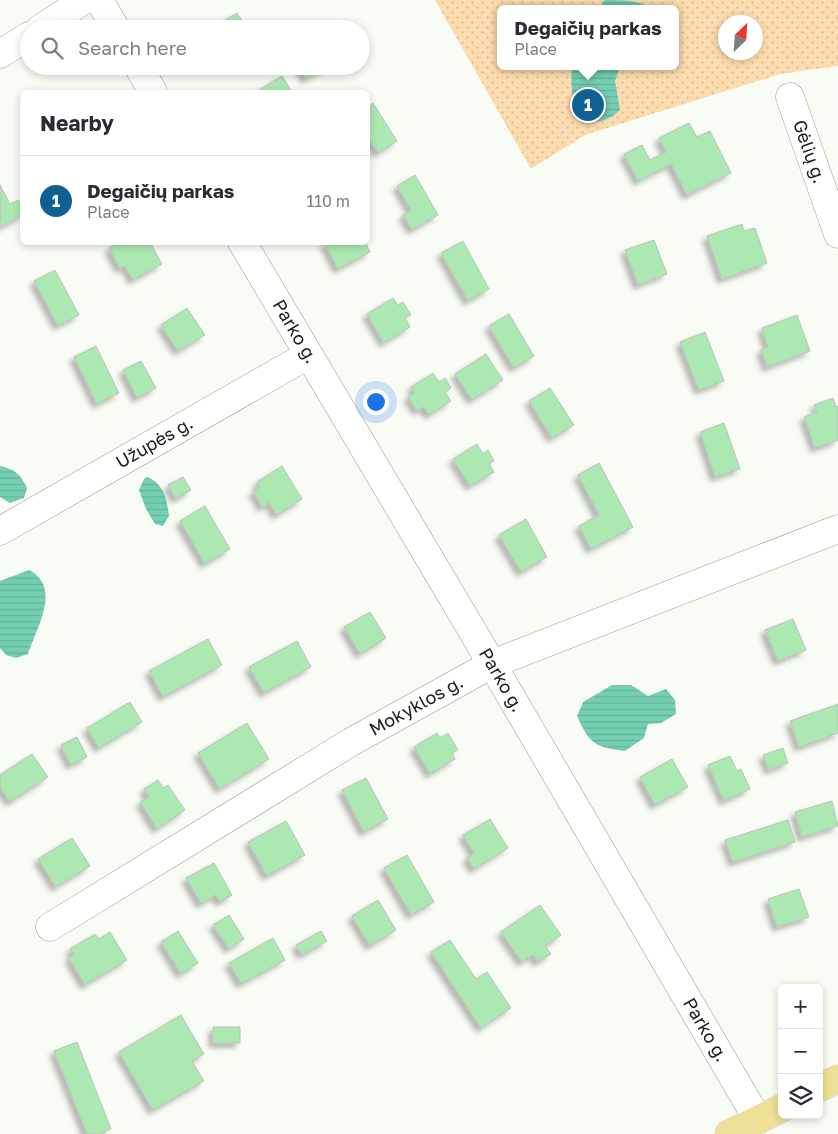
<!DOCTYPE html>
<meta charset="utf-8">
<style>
:root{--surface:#fff;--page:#f2f2f3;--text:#2b2b33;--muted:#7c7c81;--line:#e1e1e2;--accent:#106092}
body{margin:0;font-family:"Golos Text",sans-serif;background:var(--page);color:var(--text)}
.controls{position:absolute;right:15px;bottom:15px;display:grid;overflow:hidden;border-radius:8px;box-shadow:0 2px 8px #0003}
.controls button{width:45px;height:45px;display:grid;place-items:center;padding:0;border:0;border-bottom:1px solid var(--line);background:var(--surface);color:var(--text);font:25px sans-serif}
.compass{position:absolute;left:718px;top:15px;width:45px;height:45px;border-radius:50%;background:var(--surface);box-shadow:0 2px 8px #0003;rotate:25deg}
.you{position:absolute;left:375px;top:401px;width:18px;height:18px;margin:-12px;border:4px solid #fff;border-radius:50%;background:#1a73e8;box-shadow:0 0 0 8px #1a73e833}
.badge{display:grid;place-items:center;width:32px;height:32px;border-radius:50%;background:var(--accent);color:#fff;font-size:16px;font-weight:700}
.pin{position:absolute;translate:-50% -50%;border:2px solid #fff;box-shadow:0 1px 5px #0006}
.popup{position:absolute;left:497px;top:5px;width:182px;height:65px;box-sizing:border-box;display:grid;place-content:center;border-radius:8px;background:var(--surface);filter:drop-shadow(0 1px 4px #0005);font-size:16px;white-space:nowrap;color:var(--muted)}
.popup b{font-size:19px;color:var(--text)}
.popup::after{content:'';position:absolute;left:50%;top:100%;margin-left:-10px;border:10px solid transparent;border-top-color:var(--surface)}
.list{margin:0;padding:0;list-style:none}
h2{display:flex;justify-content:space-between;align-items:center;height:65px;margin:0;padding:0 20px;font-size:21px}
h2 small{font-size:16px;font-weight:400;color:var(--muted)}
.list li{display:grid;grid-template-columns:32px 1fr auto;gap:15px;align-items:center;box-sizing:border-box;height:90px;padding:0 20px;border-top:1px solid var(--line)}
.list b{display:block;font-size:19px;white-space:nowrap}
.list p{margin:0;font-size:16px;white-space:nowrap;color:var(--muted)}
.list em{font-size:16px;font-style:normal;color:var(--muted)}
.icon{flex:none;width:28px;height:28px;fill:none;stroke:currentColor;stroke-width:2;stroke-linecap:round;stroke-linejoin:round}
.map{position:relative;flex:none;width:838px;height:1134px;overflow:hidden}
.search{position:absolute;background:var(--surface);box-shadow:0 2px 8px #0003;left:20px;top:20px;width:350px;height:55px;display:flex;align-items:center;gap:12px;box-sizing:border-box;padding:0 18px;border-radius:28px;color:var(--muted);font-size:19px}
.panel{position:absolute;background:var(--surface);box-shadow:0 2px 8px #0003;left:20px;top:90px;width:350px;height:155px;border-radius:8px}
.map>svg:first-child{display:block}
.park{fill:url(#park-dots);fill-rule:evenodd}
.water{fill:url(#water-rules)}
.building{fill:#ace9b2;stroke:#bac0ba;filter:url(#shadow)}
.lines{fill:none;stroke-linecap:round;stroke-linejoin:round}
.minor-casing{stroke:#989a93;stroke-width:29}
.major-casing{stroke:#d6d6d6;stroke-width:29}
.minor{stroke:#fff;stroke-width:28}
.major{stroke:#eee197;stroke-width:28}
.labels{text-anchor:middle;stroke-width:5;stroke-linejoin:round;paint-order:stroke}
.street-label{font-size:18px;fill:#1c1d1b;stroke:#fff}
</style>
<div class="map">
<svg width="838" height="1134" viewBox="0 0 838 1134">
<defs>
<pattern id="park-dots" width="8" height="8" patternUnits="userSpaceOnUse" patternTransform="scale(1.25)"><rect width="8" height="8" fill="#fcdbae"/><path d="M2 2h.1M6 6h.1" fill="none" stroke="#d7bc95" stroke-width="1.8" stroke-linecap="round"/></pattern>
<pattern id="water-rules" width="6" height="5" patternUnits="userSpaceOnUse" patternTransform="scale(1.25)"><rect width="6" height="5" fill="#74cfb2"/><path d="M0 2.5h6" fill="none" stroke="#64b198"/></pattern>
<filter id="shadow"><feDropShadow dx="-4.5" dy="4.5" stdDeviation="2.5" flood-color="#0004"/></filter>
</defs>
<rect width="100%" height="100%" fill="#f9fcf4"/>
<path class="park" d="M 435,0 L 838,0 L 838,66 L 780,74 L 585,135 L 531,169 ZM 500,9 L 676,9 L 676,66 L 500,66 ZM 726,22 L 756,22 L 756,52 L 726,52 Z"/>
<path class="water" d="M 605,0 C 620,0 642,0 651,9 L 598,9 Z
M 572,66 L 620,66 L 615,81 L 620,110 C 605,126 581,126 574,102 C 571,90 571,79 572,66 Z
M 0,466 C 15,469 21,475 27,488 L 24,498 L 10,503 L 0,497 Z
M 147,477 C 164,484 167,499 169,516 L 163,526 L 155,524 L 146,509 L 139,490 L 144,479 Z
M 29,570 C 62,587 37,627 28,654 L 16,658 L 6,655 L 0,648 L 0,581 Z
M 612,685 L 631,685 L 648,696 L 666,689 L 675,700 L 676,714 L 661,723 L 648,724 L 644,738 L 625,751 C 594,747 590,744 577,716 L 583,702 Z"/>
<path class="building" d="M 237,13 L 247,29 L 211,29 Z
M 299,66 L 329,66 L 306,79 Z
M 282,76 L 292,92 L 256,92 Z
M 373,103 L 397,141 L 378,153 L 368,137 L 368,107 Z
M 689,123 L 697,137 L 710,131 L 731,173 L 687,195 L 671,164 L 638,181 L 624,154 L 642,145 L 650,160 L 666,152 L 659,138 Z
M 415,175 L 438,215 L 412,230 L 403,215 L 411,210 L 397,186 Z
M 0,185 L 10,204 L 18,200 L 22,209 L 22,216 L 0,227 Z
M 742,224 L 744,231 L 755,228 L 767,263 L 722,279 L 707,236 Z
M 654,240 L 667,274 L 638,285 L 625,250 Z
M 463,241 L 489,289 L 468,301 L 441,253 Z
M 120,242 L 144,242 L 147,247 L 151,244 L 162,264 L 133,280 L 125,266 L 120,269 L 109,248 Z
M 324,242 L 365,242 L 370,252 L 338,269 Z
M 55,270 L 79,315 L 58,326 L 34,281 Z
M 393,298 L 398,305 L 403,302 L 411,315 L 405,318 L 410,327 L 384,343 L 367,314 Z
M 187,308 L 205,335 L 178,351 L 161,325 Z
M 509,314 L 534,356 L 514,368 L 489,326 Z
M 797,315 L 810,351 L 767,367 L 761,350 L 768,347 L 762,328 Z
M 705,332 L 724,381 L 699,390 L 680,342 Z
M 96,346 L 119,393 L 97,404 L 74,357 Z
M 486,354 L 503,380 L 472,400 L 455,374 Z
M 141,361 L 156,388 L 137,398 L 123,370 Z
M 433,373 L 439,382 L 445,378 L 451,388 L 445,392 L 451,401 L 429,415 L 424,407 L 417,411 L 408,397 L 415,393 L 411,387 Z
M 550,388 L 574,425 L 552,438 L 529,401 Z
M 833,398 L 836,407 L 838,406 L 838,440 L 815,448 L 804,417 L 817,412 L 814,405 Z
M 724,423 L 740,469 L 715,477 L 700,432 Z
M 477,444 L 483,454 L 488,450 L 494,461 L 489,464 L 494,472 L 470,486 L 453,459 Z
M 599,463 L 633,527 L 591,549 L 579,526 L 599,515 L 578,475 Z
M 282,466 L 302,499 L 277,515 L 269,503 L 262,507 L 253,491 L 260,487 L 257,482 Z
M 183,477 L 191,490 L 176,499 L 168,485 Z
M 205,506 L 230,549 L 205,564 L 180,521 Z
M 526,519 L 547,557 L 521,572 L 499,535 Z
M 370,612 L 386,638 L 360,654 L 344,627 Z
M 793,619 L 806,650 L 778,661 L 765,630 Z
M 208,639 L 222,665 L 163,697 L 149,671 Z
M 297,641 L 311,667 L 264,693 L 249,667 Z
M 130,702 L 142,722 L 99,748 L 87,728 Z
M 838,704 L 838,733 L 799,747 L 790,721 Z
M 247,723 L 269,759 L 220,789 L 198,753 Z
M 437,733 L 440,738 L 448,733 L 458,750 L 452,753 L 455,759 L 430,774 L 414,747 Z
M 77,737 L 87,757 L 71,765 L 61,745 Z
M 783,748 L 788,763 L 769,770 L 763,755 Z
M 32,754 L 48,777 L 10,802 L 0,787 L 0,775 Z
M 730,756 L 737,771 L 741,769 L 750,789 L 724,801 L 708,765 Z
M 672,759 L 688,787 L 655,805 L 640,777 Z
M 366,778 L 388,819 L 364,832 L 342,790 Z
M 158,780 L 163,788 L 168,785 L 185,810 L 157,829 L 140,802 L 149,797 L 144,789 Z
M 832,801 L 838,826 L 802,837 L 795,812 Z
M 490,819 L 508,848 L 474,869 L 467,858 L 474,853 L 463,835 Z
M 788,820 L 795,842 L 733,862 L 725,840 Z
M 286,821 L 305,855 L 267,876 L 248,842 Z
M 72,838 L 90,866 L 56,887 L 38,859 Z
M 407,855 L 434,902 L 411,915 L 384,868 Z
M 214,863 L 232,895 L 220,902 L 216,895 L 201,904 L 186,878 Z
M 799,889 L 809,917 L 777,927 L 768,899 Z
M 378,900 L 396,930 L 370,946 L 352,916 Z
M 540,905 L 561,935 L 545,946 L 551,954 L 538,962 L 533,955 L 522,962 L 501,932 Z
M 229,915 L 244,939 L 229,949 L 213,925 Z
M 178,931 L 198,963 L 181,974 L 161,942 Z
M 321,931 L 327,941 L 302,955 L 296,945 Z
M 110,932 L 127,960 L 85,985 L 69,958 L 74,955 L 70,949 L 95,934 L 99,939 Z
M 273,938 L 285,960 L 241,984 L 229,963 Z
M 450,940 L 476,979 L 487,972 L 511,1008 L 481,1028 L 431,952 Z
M 181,1015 L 204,1054 L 192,1061 L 204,1081 L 153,1110 L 119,1052 Z
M 213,1027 L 240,1027 L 240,1043 L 213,1043 Z
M 77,1042 L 111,1129 L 98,1134 L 87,1134 L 54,1051 Z"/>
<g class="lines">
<defs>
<g id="minor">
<path d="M 99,0 L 116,29"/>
<path d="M 40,29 L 84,0"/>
<path d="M 0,54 L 29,36"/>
<path d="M 138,66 L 153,92"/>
<path id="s1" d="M 790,97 L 838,234"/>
<path id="s2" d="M 242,242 L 492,664 L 758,1120"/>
<path id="s3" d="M 0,531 L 308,355"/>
<path id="s4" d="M 50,927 L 351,742 L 492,664 L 838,529"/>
</g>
<path id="major" d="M 819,1088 L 838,1079
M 729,1134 L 782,1108"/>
</defs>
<use href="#minor" class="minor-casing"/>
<use href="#major" class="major-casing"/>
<use href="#minor" class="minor"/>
<use href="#major" class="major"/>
</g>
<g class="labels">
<g class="street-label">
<text dy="6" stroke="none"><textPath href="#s1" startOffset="58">Gėlių g.</textPath></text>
<text dy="6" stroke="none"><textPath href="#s2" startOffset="104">Parko g.</textPath></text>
<text dy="6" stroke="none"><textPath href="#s3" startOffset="178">Užupės g.</textPath></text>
<text dy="6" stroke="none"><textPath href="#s2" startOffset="509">Parko g.</textPath></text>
<text dy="6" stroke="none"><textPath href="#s4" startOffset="428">Mokyklos g.</textPath></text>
<text dy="6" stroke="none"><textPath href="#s2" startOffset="914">Parko g.</textPath></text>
</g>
</g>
</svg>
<div class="controls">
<button>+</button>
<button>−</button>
<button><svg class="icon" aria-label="layers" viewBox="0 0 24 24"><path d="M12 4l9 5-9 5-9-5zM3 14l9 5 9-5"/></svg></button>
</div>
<svg class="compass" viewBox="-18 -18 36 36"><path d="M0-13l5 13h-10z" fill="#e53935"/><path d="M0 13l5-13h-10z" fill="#7c7c81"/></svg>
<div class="you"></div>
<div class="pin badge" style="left:588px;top:105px">1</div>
<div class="popup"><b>Degaičių parkas</b>Place</div>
<div class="search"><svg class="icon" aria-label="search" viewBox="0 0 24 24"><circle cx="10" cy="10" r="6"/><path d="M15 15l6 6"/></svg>Search here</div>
<section class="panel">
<h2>Nearby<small></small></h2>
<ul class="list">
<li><span class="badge">1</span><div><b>Degaičių parkas</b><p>Place</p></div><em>110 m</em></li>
</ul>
</section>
</div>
